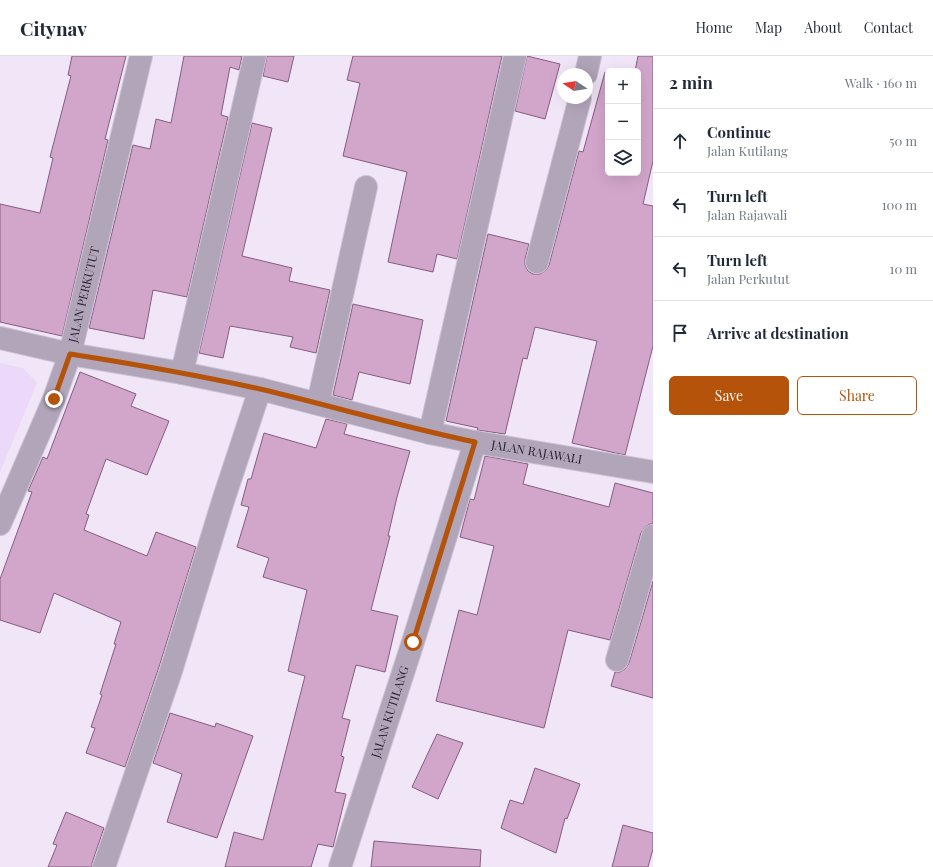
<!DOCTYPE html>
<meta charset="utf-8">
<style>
:root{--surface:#fff;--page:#f6f6f7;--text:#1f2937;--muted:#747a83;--line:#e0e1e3;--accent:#b45309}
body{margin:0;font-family:"Playfair Display",serif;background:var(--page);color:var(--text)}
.controls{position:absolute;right:12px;top:12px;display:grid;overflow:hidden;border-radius:6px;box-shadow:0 4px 16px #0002}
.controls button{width:36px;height:36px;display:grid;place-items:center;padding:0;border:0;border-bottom:1px solid var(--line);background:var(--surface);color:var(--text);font:20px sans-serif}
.compass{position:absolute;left:557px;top:12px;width:36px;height:36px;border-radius:50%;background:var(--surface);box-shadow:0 4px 16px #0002;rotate:282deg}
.stop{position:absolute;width:12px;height:12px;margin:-9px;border:3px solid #b45309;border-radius:50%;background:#fff}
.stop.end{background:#b45309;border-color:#fff;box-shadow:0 1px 4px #0008}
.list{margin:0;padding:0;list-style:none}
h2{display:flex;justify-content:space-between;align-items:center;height:52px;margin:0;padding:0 16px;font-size:17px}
h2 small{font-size:13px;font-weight:400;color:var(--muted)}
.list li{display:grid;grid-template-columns:26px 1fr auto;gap:12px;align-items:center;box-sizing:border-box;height:64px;padding:0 16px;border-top:1px solid var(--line)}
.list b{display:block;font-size:15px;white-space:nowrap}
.list p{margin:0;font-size:13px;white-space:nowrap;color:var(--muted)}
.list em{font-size:13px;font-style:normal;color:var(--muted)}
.actions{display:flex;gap:8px;padding:12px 16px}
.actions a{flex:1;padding:9px 0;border:1px solid var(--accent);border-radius:6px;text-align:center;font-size:14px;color:var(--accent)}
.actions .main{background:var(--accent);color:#fff}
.icon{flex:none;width:22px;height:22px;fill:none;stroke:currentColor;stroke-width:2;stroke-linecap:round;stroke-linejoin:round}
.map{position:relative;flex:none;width:653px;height:811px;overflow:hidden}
header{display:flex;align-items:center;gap:24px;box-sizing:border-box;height:56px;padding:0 20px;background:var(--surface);border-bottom:1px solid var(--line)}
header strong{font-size:19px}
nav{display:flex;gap:22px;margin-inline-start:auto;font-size:14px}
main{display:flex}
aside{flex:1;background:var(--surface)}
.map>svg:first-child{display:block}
.built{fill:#ecd8f9}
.building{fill:#d2a6cb;stroke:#855d7f}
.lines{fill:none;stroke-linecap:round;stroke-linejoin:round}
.minor-casing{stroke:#cdc1d3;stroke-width:24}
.minor{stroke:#b1a5b9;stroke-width:22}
.route{stroke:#b45309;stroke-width:5}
.labels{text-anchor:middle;stroke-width:3.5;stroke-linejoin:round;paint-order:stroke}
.street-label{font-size:12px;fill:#271c2d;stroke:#fff}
</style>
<header>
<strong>Citynav</strong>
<nav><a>Home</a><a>Map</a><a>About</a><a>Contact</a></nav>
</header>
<main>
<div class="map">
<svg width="653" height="811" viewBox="0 0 653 811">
<rect width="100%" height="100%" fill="#f1e5f8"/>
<path class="built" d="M 0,307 L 23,312 L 37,327 L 0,416 Z"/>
<path class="building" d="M 72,0 L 126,0 L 105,83 L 108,84 L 62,280 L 0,266 L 0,148 L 40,157 L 53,102 L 50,101 L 71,20 L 68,19 Z
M 184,0 L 242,0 L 239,14 L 230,11 L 221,59 L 228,61 L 187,241 L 153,234 L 144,283 L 89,272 L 133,89 L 150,93 L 156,63 L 171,67 Z
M 267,0 L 294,0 L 288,26 L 263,20 Z
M 353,0 L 502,0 L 457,203 L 437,198 L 433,216 L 388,206 L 407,116 L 343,100 L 360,27 L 347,24 Z
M 527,0 L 560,8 L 545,63 L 515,55 Z
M 638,0 L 653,0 L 653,105 L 643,148 L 653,150 L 653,290 L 625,399 L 611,396 L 572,387 L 597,285 L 535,271 L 527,303 L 523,302 L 505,378 L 477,374 L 478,372 L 446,365 L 488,178 L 529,188 L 525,203 L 525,209 L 528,215 L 533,218 L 540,218 L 546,214 L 549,209 L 579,95 L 583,96 L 605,16 L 608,17 L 608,117 L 638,117 L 638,15 L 635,15 Z
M 252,67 L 272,72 L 242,200 L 292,212 L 289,225 L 330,234 L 316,297 L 290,291 L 293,281 L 230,270 L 223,302 L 199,297 Z
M 353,248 L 423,264 L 410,328 L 359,316 L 352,344 L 333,339 Z
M 80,316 L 136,338 L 131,350 L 169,365 L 147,419 L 106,403 L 86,458 L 89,459 L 84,474 L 147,500 L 156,476 L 196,491 L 159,611 L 125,711 L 86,697 L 95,672 L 91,671 L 102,639 L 100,638 L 116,588 L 114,588 L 121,566 L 54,537 L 40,577 L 0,564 L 0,523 L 32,436 L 28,435 L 43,401 L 47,403 Z
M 326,363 L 347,368 L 344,378 L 410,395 L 397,441 L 388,480 L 390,480 L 371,554 L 398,560 L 385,616 L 356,609 L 342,662 L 350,664 L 341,700 L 344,701 L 335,736 L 346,738 L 333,791 L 318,788 L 311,811 L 225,811 L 234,776 L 263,784 L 305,620 L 288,615 L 307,534 L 263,521 L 269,502 L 237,491 L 249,451 L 241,449 L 248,423 L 251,423 L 264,377 L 316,392 Z
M 485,400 L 528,408 L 523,428 L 609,451 L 615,427 L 653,437 L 653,468 L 650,468 L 645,471 L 641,477 L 610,584 L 568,574 L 544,672 L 436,645 L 459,554 L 477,559 L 494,490 L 460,481 L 470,443 L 474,444 Z
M 653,525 L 653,642 L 611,630 L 615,616 L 620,616 L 625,613 L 629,607 Z
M 170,657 L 215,671 L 216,667 L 253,680 L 217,782 L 167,766 L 182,718 L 153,707 Z
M 437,678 L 463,687 L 438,743 L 412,731 Z
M 535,712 L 580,728 L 567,763 L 565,762 L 556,797 L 501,772 L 510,744 L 523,748 Z
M 66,756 L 104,772 L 92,807 L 92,811 L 48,811 L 57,789 L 53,788 Z
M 623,769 L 653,777 L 653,793 L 648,811 L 612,811 Z
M 374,785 L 481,794 L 480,811 L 371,811 Z"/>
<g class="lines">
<defs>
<g id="minor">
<path d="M 586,18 L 590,0"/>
<path d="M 537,206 L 580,42"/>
<path id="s1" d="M 0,282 L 70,298 L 182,317 L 260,333 L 430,377 L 475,386 L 653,416"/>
<path d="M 182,317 L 255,0"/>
<path d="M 318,347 L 366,131"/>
<path d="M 430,377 L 515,0"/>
<path id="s2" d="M 0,468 L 54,343 L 70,298 L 141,0"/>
<path d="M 617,604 L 653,480"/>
<path d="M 104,811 L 171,615 L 223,445 L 260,333"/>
<path id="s3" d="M 340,811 L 413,586 L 475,386"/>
</g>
</defs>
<use href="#minor" class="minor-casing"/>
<use href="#minor" class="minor"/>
</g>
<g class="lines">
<path class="route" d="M 54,343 L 70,298 C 134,308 197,319 260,333 C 332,350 403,371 475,386 L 413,586"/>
</g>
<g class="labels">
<g class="street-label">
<text dy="4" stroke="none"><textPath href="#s2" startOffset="245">JALAN PERKUTUT</textPath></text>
<text dy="4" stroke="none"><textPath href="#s1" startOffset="549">JALAN RAJAWALI</textPath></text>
<text dy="4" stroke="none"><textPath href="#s3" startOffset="163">JALAN KUTILANG</textPath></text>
</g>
</g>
</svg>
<div class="controls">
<button>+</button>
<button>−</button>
<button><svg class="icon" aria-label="layers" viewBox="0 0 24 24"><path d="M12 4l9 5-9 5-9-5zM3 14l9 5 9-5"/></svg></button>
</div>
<svg class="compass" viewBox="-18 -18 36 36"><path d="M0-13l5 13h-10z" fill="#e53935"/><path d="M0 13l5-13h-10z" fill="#747a83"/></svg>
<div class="stop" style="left:413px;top:586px"></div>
<div class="stop end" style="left:54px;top:343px"></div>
</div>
<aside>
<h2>2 min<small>Walk · 160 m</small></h2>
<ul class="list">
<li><svg class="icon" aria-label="ahead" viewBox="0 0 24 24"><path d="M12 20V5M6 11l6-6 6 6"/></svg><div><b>Continue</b><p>Jalan Kutilang</p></div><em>50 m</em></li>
<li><svg class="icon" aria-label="left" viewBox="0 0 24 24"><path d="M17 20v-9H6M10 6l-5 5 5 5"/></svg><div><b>Turn left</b><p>Jalan Rajawali</p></div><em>100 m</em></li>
<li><svg class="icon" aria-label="left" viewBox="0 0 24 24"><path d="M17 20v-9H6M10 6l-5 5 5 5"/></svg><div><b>Turn left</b><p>Jalan Perkutut</p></div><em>10 m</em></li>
<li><svg class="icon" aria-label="arrive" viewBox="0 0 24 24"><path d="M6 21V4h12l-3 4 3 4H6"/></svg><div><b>Arrive at destination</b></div></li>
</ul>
<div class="actions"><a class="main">Save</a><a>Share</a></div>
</aside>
</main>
